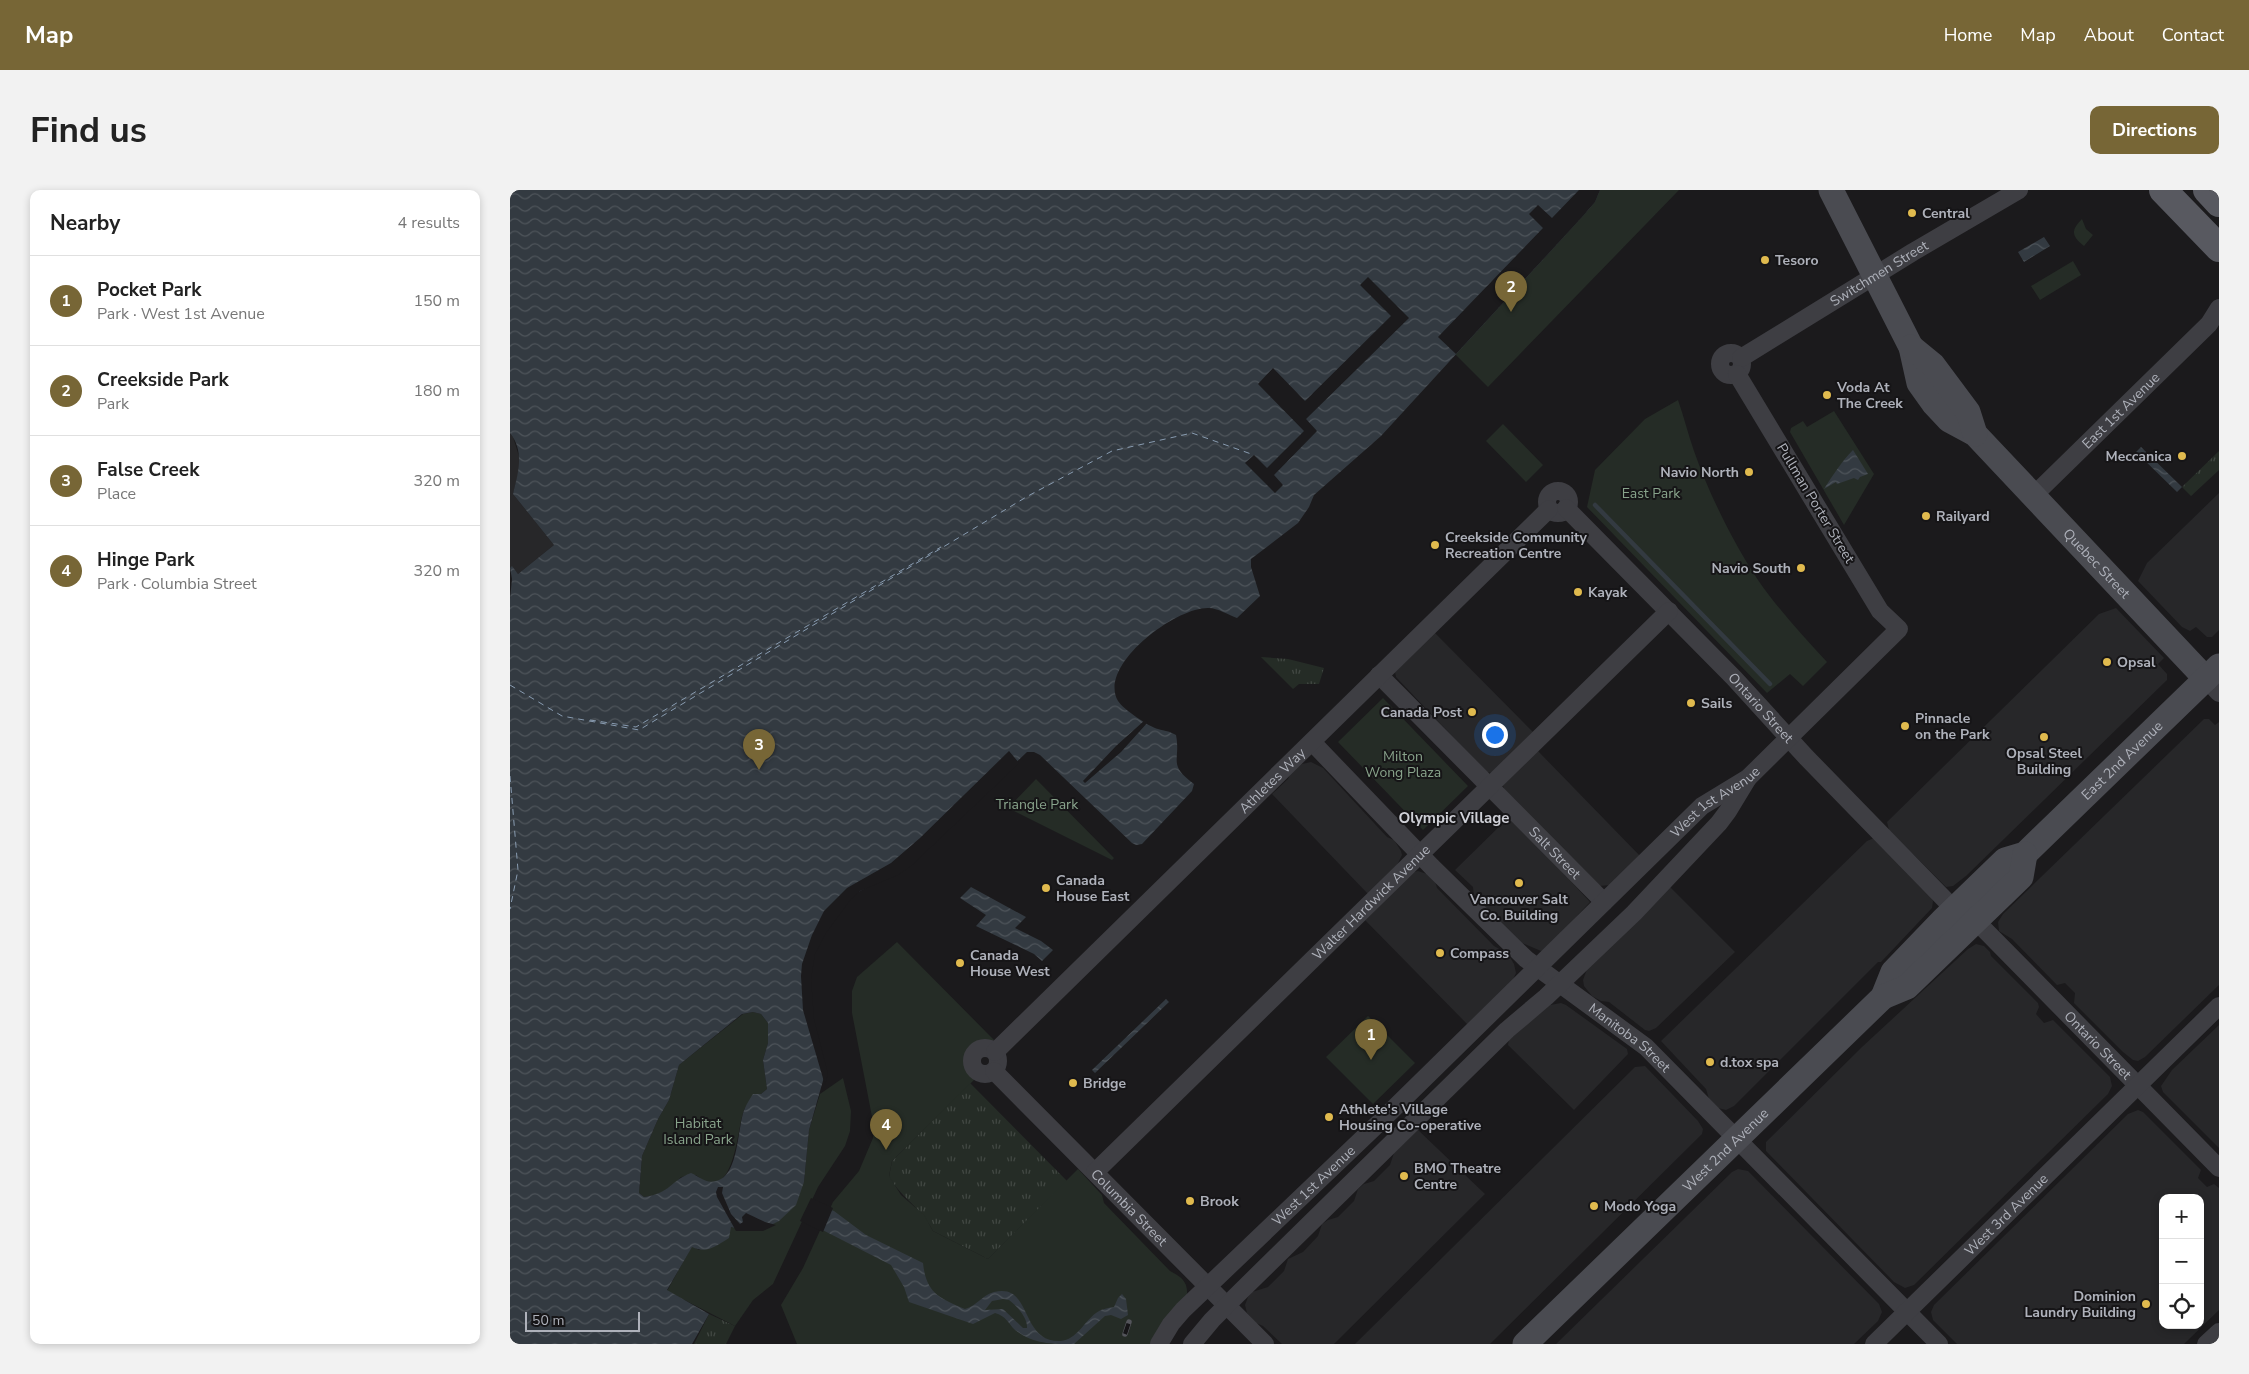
<!DOCTYPE html>
<meta charset="utf-8">
<style>
:root{--surface:#fff;--page:#f2f2f2;--text:#222;--muted:#767676;--line:#e0e0e0;--accent:#776636}
body{margin:0;font-family:"Nunito Sans",sans-serif;background:var(--page);color:var(--text)}
.controls{position:absolute;right:15px;bottom:15px;display:grid;overflow:hidden;border-radius:10px;box-shadow:0 2px 8px #0003}
.controls button{width:45px;height:45px;display:grid;place-items:center;padding:0;border:0;border-bottom:1px solid var(--line);background:var(--surface);color:var(--text);font:25px sans-serif}
.scale{position:absolute;left:15px;bottom:12px;width:115px;box-sizing:border-box;padding-left:5px;border:2px solid #aeb1ba;border-top:0;font-size:14px;line-height:18px;white-space:nowrap;color:#aeb1ba;-webkit-text-stroke:4px #161517;paint-order:stroke}
.you{position:absolute;left:984px;top:544px;width:18px;height:18px;margin:-12px;border:4px solid #fff;border-radius:50%;background:#1a73e8;box-shadow:0 0 0 8px #1a73e833}
.badge{display:grid;place-items:center;width:32px;height:32px;border-radius:50%;background:var(--accent);color:#fff;font-size:16px;font-weight:700}
.pin{position:absolute;translate:-50% -41px;filter:drop-shadow(0 1px 2px #0008)}
.pin::after{content:'';position:absolute;top:26px;width:18px;height:15px;background:inherit;clip-path:polygon(0 0,100% 0,50% 100%)}
.list{margin:0;padding:0;list-style:none}
h2{display:flex;justify-content:space-between;align-items:center;height:65px;margin:0;padding:0 20px;font-size:21px}
h2 small{font-size:16px;font-weight:400;color:var(--muted)}
.list li{display:grid;grid-template-columns:32px 1fr auto;gap:15px;align-items:center;box-sizing:border-box;height:90px;padding:0 20px;border-top:1px solid var(--line)}
.list b{display:block;font-size:19px;white-space:nowrap}
.list p{margin:0;font-size:16px;white-space:nowrap;color:var(--muted)}
.list em{font-size:16px;font-style:normal;color:var(--muted)}
.icon{flex:none;width:28px;height:28px;fill:none;stroke:currentColor;stroke-width:2;stroke-linecap:round;stroke-linejoin:round}
.map{position:relative;flex:none;width:1709px;height:1154px;overflow:hidden;border-radius:10px}
header{display:flex;align-items:center;gap:30px;box-sizing:border-box;height:70px;padding:0 25px;background:var(--accent);color:#fff}
header strong{font-size:24px}
nav{display:flex;gap:28px;margin-inline-start:auto;font-size:18px}
.intro{display:flex;align-items:center;justify-content:space-between;box-sizing:border-box;height:120px;padding:0 30px}
h1{margin:0;font-size:35px}
.button{padding:12px 22px;border-radius:10px;background:var(--accent);color:#fff;font-size:18px;font-weight:700}
main{display:flex;gap:30px;padding:0 30px}
aside{flex:1;background:var(--surface);border-radius:10px;box-shadow:0 2px 8px #0003}
.map>svg:first-child{display:block}
.built{fill:#272729;fill-rule:evenodd}
.grass{fill:url(#grass-tufts)}
.green{fill:#252c26}
.water{fill:url(#water-waves);fill-rule:evenodd}
.pier{fill:#1b1a1c}
.lines{fill:none;stroke-linecap:round;stroke-linejoin:round}
.stream{stroke:#333a41;stroke-width:4.5}
.ferry{stroke:#899cb1;stroke-width:1;stroke-dasharray:6 5;stroke-linecap:butt}
.street{stroke:#3e3e43;stroke-width:18}
.secondary{stroke:#4a4b51;stroke-width:25}
.primary{stroke:#585960;stroke-width:28}
.rail-casing{stroke:#53545a;stroke-width:5.5}
.rail{stroke:#161517;stroke-width:4;stroke-dasharray:11;stroke-linecap:butt}
.poi-dot{fill:#e0ba4e;stroke:#161517;stroke-width:2}
.labels{text-anchor:middle;stroke-width:4;stroke-linejoin:round;paint-order:stroke}
.poi-label{font-size:14px;font-weight:bold;fill:#aeb1ba;stroke:#161517;text-anchor:start}
.street-label{font-size:14px;fill:#aeb1ba;stroke:#161517}
.park-label{font-size:14px;fill:#88a38b;stroke:#161517}
.neighbourhood-label{font-size:15px;font-weight:bold;fill:#cfd0d7;stroke:#161517}
</style>
<header>
<strong>Map</strong>
<nav><a>Home</a><a>Map</a><a>About</a><a>Contact</a></nav>
</header>
<div class="intro"><h1>Find us</h1><a class="button">Directions</a></div>
<main>
<aside>
<h2>Nearby<small>4 results</small></h2>
<ul class="list">
<li><span class="badge">1</span><div><b>Pocket Park</b><p>Park · West 1st Avenue</p></div><em>150 m</em></li>
<li><span class="badge">2</span><div><b>Creekside Park</b><p>Park</p></div><em>180 m</em></li>
<li><span class="badge">3</span><div><b>False Creek</b><p>Place</p></div><em>320 m</em></li>
<li><span class="badge">4</span><div><b>Hinge Park</b><p>Park · Columbia Street</p></div><em>320 m</em></li>
</ul>
</aside>
<div class="map">
<svg width="1709" height="1154" viewBox="0 0 1709 1154">
<defs>
<pattern id="grass-tufts" width="24" height="20" patternUnits="userSpaceOnUse" patternTransform="scale(1.25)"><rect width="24" height="20" fill="#252c26"/><path d="M3 7l-1-3M5 7V3M7 7l1-3M15 17l-1-3M17 17v-4M19 17l1-3" fill="none" stroke="#424843"/></pattern>
<pattern id="water-waves" width="16" height="10" patternUnits="userSpaceOnUse" patternTransform="scale(1.25)"><rect width="16" height="10" fill="#333a41"/><path d="M0 5q4-4 8 0t8 0" fill="none" stroke="#4e545a"/></pattern>
</defs>
<rect width="100%" height="100%" fill="#1b1a1c"/>
<path class="built" d="M 0,243 L 3,247 L 11,273 L 3,304 L 44,355 L 8,384 L 2,377 L 0,378 Z
M 1709,303 L 1709,440 L 1702,447 L 1697,447 L 1686,437 L 1680,441 L 1672,437 L 1628,391 L 1637,373 Z
M 1606,418 L 1654,468 L 1648,474 L 1657,484 L 1657,490 L 1456,686 L 1443,696 L 1436,697 L 1379,640 L 1377,632 L 1589,424 Z
M 924,442 L 1024,543 L 982,583 L 976,582 L 886,487 L 885,482 Z
M 1694,529 L 1699,529 L 1705,535 L 1709,532 L 1709,795 L 1635,867 L 1628,871 L 1623,870 L 1613,862 L 1564,813 L 1565,803 L 1555,793 L 1547,795 L 1502,749 L 1489,741 L 1488,732 L 1493,724 Z
M 1027,560 L 1131,667 L 1101,695 L 1089,696 L 994,600 L 993,595 Z
M 801,572 L 813,578 L 877,647 L 884,650 L 891,661 L 892,665 L 886,677 L 858,704 L 762,604 L 778,589 L 781,582 L 792,574 Z
M 1000,626 L 1080,712 L 1035,760 L 1031,761 L 1012,753 L 964,707 L 963,697 L 945,680 Z
M 1364,648 L 1421,706 L 1423,711 L 1422,718 L 1371,772 L 1368,772 L 1224,916 L 1216,920 L 1208,918 L 1199,909 L 1196,899 L 1151,851 L 1357,651 Z
M 908,681 L 920,685 L 925,691 L 927,698 L 984,756 L 998,764 L 1004,774 L 1006,783 L 1001,794 L 958,835 L 854,729 L 900,683 Z
M 1158,695 L 1225,762 L 1146,838 L 1139,841 L 1135,840 L 1099,812 L 1091,811 L 1082,806 L 1074,796 L 1073,790 L 1077,779 Z
M 1466,754 L 1474,756 L 1480,762 L 1481,766 L 1528,813 L 1529,817 L 1526,824 L 1534,833 L 1543,830 L 1600,887 L 1602,896 L 1598,904 L 1404,1095 L 1395,1098 L 1384,1092 L 1256,961 L 1256,952 L 1352,857 L 1458,759 Z
M 1051,813 L 1056,815 L 1117,859 L 1118,864 L 1064,920 L 998,855 L 999,849 L 1040,815 Z
M 1709,835 L 1709,958 L 1653,902 L 1651,896 L 1662,880 Z
M 1135,876 L 1188,931 L 1193,939 L 1192,944 L 980,1154 L 845,1154 L 1125,877 Z
M 1628,920 L 1633,922 L 1691,980 L 1688,988 L 1697,997 L 1704,994 L 1709,998 L 1709,1120 L 1674,1154 L 1447,1154 L 1423,1130 L 1421,1122 L 1424,1115 L 1618,924 ZM 1653,1008 L 1690,1008 L 1690,1135 L 1653,1135 Z
M 907,939 L 975,1004 L 824,1154 L 772,1154 L 753,1136 L 746,1133 L 737,1123 L 735,1115 L 738,1107 L 742,1102 L 758,1097 L 774,1081 L 778,1069 L 793,1062 L 808,1046 L 812,1034 L 818,1030 L 828,1027 L 844,1011 L 848,999 L 854,994 L 864,991 L 880,975 L 884,963 Z
M 1228,979 L 1238,981 L 1369,1114 L 1372,1122 L 1368,1131 L 1344,1154 L 1046,1154 L 1222,982 Z"/>
<path class="grass" d="M 1709,261 L 1709,280 L 1681,306 L 1672,297 Z
M 751,467 L 778,469 L 814,478 L 809,494 L 789,494 L 783,499 Z
M 460,893 L 557,991 L 478,1069 L 423,1041 C 412,1019 391,1007 379,987 L 382,971 Z
M 199,1124 L 225,1136 L 216,1154 L 184,1154 Z"/>
<path class="green" d="M 1069,0 L 1169,0 L 978,197 L 928,147 Z
M 1572,29 L 1576,39 L 1583,45 L 1574,56 C 1561,46 1561,40 1572,29 Z
M 1563,71 L 1571,85 L 1530,110 L 1521,96 Z
M 1168,210 C 1174,227 1178,244 1184,261 C 1199,304 1223,352 1248,390 C 1268,419 1293,446 1317,472 L 1293,496 L 1280,484 L 1257,503 L 1077,317 L 1085,280 L 1135,229 Z
M 1324,221 L 1364,284 L 1334,335 L 1280,242 L 1281,238 L 1293,231 L 1297,237 Z
M 993,234 L 1033,275 L 1016,292 L 976,251 Z
M 873,508 L 958,596 L 913,640 L 828,552 Z
M 526,589 L 604,668 L 602,670 L 498,618 Z
M 387,752 L 484,850 C 479,853 473,852 468,854 C 453,861 455,878 467,887 L 382,971 L 379,986 L 391,1005 L 414,1025 L 423,1041 L 478,1069 L 568,979 L 592,1005 L 594,1013 L 660,1081 C 671,1087 678,1091 677,1105 L 643,1154 L 287,1154 L 271,1115 L 293,1078 L 323,1012 L 349,981 L 363,948 L 364,937 L 342,823 L 342,801 L 347,787 Z
M 243,822 L 251,824 L 258,833 L 258,853 L 253,870 L 257,899 C 251,905 237,912 234,920 C 227,937 225,1018 186,985 L 171,987 C 160,999 151,1005 134,1007 L 129,1003 L 132,966 L 148,929 L 159,910 L 169,875 L 233,824 Z
M 858,826 L 905,873 L 863,914 L 816,867 Z
M 333,888 L 341,921 L 340,941 L 335,956 L 308,997 L 263,1094 L 243,1110 L 225,1136 L 157,1101 L 182,1056 L 189,1060 L 221,1037 L 232,1040 L 294,992 L 299,940 L 310,904 Z"/>
<path class="water" d="M 0,0 L 1090,0 L 1085,12 L 1073,26 L 871,246 L 804,305 L 799,317 L 788,333 L 741,369 L 741,377 L 750,406 L 727,428 C 719,425 707,418 699,418 C 667,416 587,475 608,511 C 613,519 639,537 648,539 C 655,541 659,541 666,545 C 671,571 657,574 684,594 L 682,601 L 632,654 L 626,655 L 622,653 L 530,565 L 524,562 L 517,562 L 400,674 L 339,707 L 314,741 L 303,764 L 298,789 L 301,829 L 316,880 L 299,940 L 294,992 L 286,1015 L 269,1031 L 253,1039 L 232,1040 L 221,1037 L 219,1048 C 206,1056 197,1064 182,1057 L 157,1100 L 199,1124 L 182,1154 L 0,1154 L 0,409 L 2,389 L 0,378 L 2,376 L 8,384 L 44,355 L 3,304 C 8,283 15,262 0,243 ZM 243,822 L 251,824 L 258,833 L 258,853 L 253,870 L 257,899 L 251,904 L 243,904 C 240,909 237,913 235,918 C 227,935 230,986 206,991 C 196,994 190,987 181,983 C 160,991 161,1003 134,1007 L 129,1003 L 132,966 L 148,929 L 159,910 L 169,875 L 232,824 Z
M 1534,47 L 1540,56 L 1514,72 L 1508,62 Z
M 1631,257 L 1672,297 L 1667,302 L 1626,262 Z
M 1343,260 L 1358,284 L 1350,287 L 1348,290 L 1344,288 L 1327,294 L 1326,292 L 1314,299 C 1323,285 1332,271 1343,260 Z
M 461,697 L 516,727 L 505,738 L 531,751 L 543,760 L 532,771 L 524,764 L 466,736 L 476,725 L 450,708 Z
M 656,809 L 659,812 L 585,883 L 582,880 Z
M 310,1016 L 324,1021 L 356,1045 L 413,1073 C 416,1103 429,1108 455,1119 C 467,1116 472,1105 484,1102 C 523,1092 509,1153 551,1151 C 566,1150 575,1131 586,1123 C 591,1119 598,1118 604,1117 L 608,1108 L 612,1104 L 616,1109 L 618,1125 L 611,1129 L 601,1125 L 595,1126 L 564,1154 C 540,1154 524,1154 505,1140 C 498,1133 496,1126 485,1123 L 463,1134 L 399,1112 L 394,1097 L 381,1075 L 291,1029 ZM 493,1109 L 499,1110 C 507,1116 518,1128 517,1138 L 513,1138 L 493,1119 L 475,1120 L 482,1111 Z"/>
<path class="pier" d="M 1069,0 L 1090,0 L 1085,12 L 1073,26 L 946,164 L 928,147 L 1033,38 L 1019,24 L 1028,15 L 1042,28 Z
M 858,87 L 899,128 L 796,229 L 807,241 L 764,285 L 773,295 L 765,303 L 735,273 L 744,265 L 757,278 L 794,241 L 748,194 L 763,178 L 795,211 L 881,126 L 850,95 Z
M 635,530 L 638,532 L 611,562 L 575,593 L 573,591 L 606,556 Z
M 499,561 L 509,573 L 502,580 L 401,676 L 388,685 L 350,701 L 341,709 L 316,743 L 305,764 L 301,789 L 304,829 L 318,884 L 315,895 L 293,820 L 291,786 L 292,774 L 302,745 L 314,721 L 337,698 L 381,673 L 410,648 Z
M 208,997 L 213,997 L 212,1003 L 221,1024 L 230,1034 L 233,1032 L 232,1027 L 236,1023 L 255,1032 L 266,1035 L 253,1041 L 226,1041 L 207,1007 L 206,1002 Z
M 301,1008 L 323,1018 L 313,1042 L 290,1031 Z"/>
<g class="lines">
<path class="stream" d="M 1085,315 L 1260,494"/>
<path class="ferry" d="M 0,495 L 52,526 L 129,540 L 518,306 L 602,261 L 682,243 L 744,265
M 80,530 L 126,537 L 431,357
M 0,586 L 8,680 L 0,719"/>
<g class="street">
<circle cx="1221" cy="174" r="11"/>
<path id="s1" d="M 1231,168 L 1403,62 L 1509,0"/>
<circle cx="1048" cy="312" r="11"/>
<path id="s2" d="M 1522,307 L 1699,134 L 1709,118"/>
<path id="s3" d="M 1056,318 L 1224,488 L 1296,567 L 1444,719"/>
<path id="s4" d="M 869,485 L 1094,712"/>
<path d="M 1696,489 L 1709,503"/>
<path id="s5" d="M 802,552 L 922,677 L 1016,769 L 1136,857 L 1429,1154"/>
<path id="s6" d="M 1466,731 L 1709,978"/>
<circle cx="475" cy="871" r="13"/>
<path id="s7" d="M 485,862 L 1039,319"/>
<path id="s8" d="M 484,881 L 755,1154"/>
<path id="s9" d="M 585,982 L 1159,421"/>
<path id="s10" d="M 649,1154 L 661,1134 L 673,1120 L 873,929 L 1192,616 L 1238,588 L 1389,439 L 1370,421 L 1227,184"/>
<path d="M 682,1154 L 702,1130 L 727,1105 L 997,840 L 1036,807 L 1124,723 L 1209,633 L 1218,621 L 1238,588"/>
<path id="s11" d="M 1364,1154 L 1709,816"/>
<path d="M 1696,1154 L 1709,1142"/>
</g>
<g class="secondary">
<path id="s12" d="M 1321,0 L 1401,157 L 1409,193 L 1424,214 L 1439,230 L 1465,244 L 1696,489"/>
<path d="M 1401,157 L 1423,175 L 1458,222 L 1465,244"/>
<path id="s13" d="M 1373,807 L 1383,782 L 1434,729 L 1495,670 L 1515,664 L 1709,476"/>
<path id="s14" d="M 1015,1154 L 1373,807 L 1397,797 L 1511,687 L 1515,664"/>
</g>
<path class="primary" d="M 1653,0 L 1709,58
M 1697,0 L 1709,13"/>
<defs>
<path id="rail" d="M 615,1144 L 619,1132"/>
</defs>
<use href="#rail" class="rail-casing"/>
<use href="#rail" class="rail"/>
</g>
<g class="poi-dot">
<circle cx="1402" cy="23" r="5"/>
<circle cx="1255" cy="70" r="5"/>
<circle cx="1317" cy="205" r="5"/>
<circle cx="1672" cy="266" r="5"/>
<circle cx="1239" cy="282" r="5"/>
<circle cx="1416" cy="326" r="5"/>
<circle cx="925" cy="355" r="5"/>
<circle cx="1291" cy="378" r="5"/>
<circle cx="1068" cy="402" r="5"/>
<circle cx="1597" cy="472" r="5"/>
<circle cx="1181" cy="513" r="5"/>
<circle cx="962" cy="522" r="5"/>
<circle cx="1395" cy="536" r="5"/>
<circle cx="1534" cy="547" r="5"/>
<circle cx="1009" cy="693" r="5"/>
<circle cx="536" cy="698" r="5"/>
<circle cx="930" cy="763" r="5"/>
<circle cx="450" cy="773" r="5"/>
<circle cx="1200" cy="872" r="5"/>
<circle cx="563" cy="893" r="5"/>
<circle cx="819" cy="927" r="5"/>
<circle cx="894" cy="986" r="5"/>
<circle cx="680" cy="1011" r="5"/>
<circle cx="1084" cy="1016" r="5"/>
<circle cx="1636" cy="1114" r="5"/>
</g>
<g class="labels">
<g class="poi-label">
<text x="1412" y="28">Central</text>
<text x="1265" y="75">Tesoro</text>
<text x="1327" y="202">Voda At<tspan x="1327" dy="16">The Creek</tspan></text>
<text x="1662" y="271" text-anchor="end">Meccanica</text>
<text x="1229" y="287" text-anchor="end">Navio North</text>
<text x="1426" y="331">Railyard</text>
<text x="935" y="352">Creekside Community<tspan x="935" dy="16">Recreation Centre</tspan></text>
<text x="1281" y="383" text-anchor="end">Navio South</text>
<text x="1078" y="407">Kayak</text>
<text x="1607" y="477">Opsal</text>
<text x="1191" y="518">Sails</text>
<text x="952" y="527" text-anchor="end">Canada Post</text>
<text x="1405" y="533">Pinnacle<tspan x="1405" dy="16">on the Park</tspan></text>
<text x="1534" y="568" text-anchor="middle">Opsal Steel<tspan x="1534" dy="16">Building</tspan></text>
<text x="546" y="695">Canada<tspan x="546" dy="16">House East</tspan></text>
<text x="1009" y="714" text-anchor="middle">Vancouver Salt<tspan x="1009" dy="16">Co. Building</tspan></text>
<text x="940" y="768">Compass</text>
<text x="460" y="770">Canada<tspan x="460" dy="16">House West</tspan></text>
<text x="1210" y="877">d.tox spa</text>
<text x="573" y="898">Bridge</text>
<text x="829" y="924">Athlete's Village<tspan x="829" dy="16">Housing Co-operative</tspan></text>
<text x="904" y="983">BMO Theatre<tspan x="904" dy="16">Centre</tspan></text>
<text x="690" y="1016">Brook</text>
<text x="1094" y="1021">Modo Yoga</text>
<text x="1626" y="1111" text-anchor="end">Dominion<tspan x="1626" dy="16">Laundry Building</tspan></text>
</g>
<g class="street-label">
<text dy="5" stroke="none"><textPath href="#s1" startOffset="162">Switchmen Street</textPath></text>
<text dy="5" stroke="none"><textPath href="#s2" startOffset="124">East 1st Avenue</textPath></text>
<text transform="translate(1306 313) rotate(59)" y="5">Pullman Porter Street</text>
<text dy="5" stroke="none"><textPath href="#s12" startOffset="468">Quebec Street</textPath></text>
<text dy="5" stroke="none"><textPath href="#s3" startOffset="279">Ontario Street</textPath></text>
<text dy="5" stroke="none"><textPath href="#s13" startOffset="341">East 2nd Avenue</textPath></text>
<text dy="5" stroke="none"><textPath href="#s7" startOffset="388">Athletes Way</textPath></text>
<text dy="5" stroke="none"><textPath href="#s10" startOffset="778">West 1st Avenue</textPath></text>
<text dy="5" stroke="none"><textPath href="#s4" startOffset="250">Salt Street</textPath></text>
<text dy="5" stroke="none"><textPath href="#s9" startOffset="386">Walter Hardwick Avenue</textPath></text>
<text dy="5" stroke="none"><textPath href="#s5" startOffset="435">Manitoba Street</textPath></text>
<text dy="5" stroke="none"><textPath href="#s6" startOffset="174">Ontario Street</textPath></text>
<text dy="5" stroke="none"><textPath href="#s14" startOffset="279">West 2nd Avenue</textPath></text>
<text dy="5" stroke="none"><textPath href="#s10" startOffset="222">West 1st Avenue</textPath></text>
<text dy="5" stroke="none"><textPath href="#s8" startOffset="192">Columbia Street</textPath></text>
<text dy="5" stroke="none"><textPath href="#s11" startOffset="185">West 3rd Avenue</textPath></text>
</g>
<g class="park-label">
<text x="1141" y="308">East Park</text>
<text x="893" y="571">Milton<tspan x="893" dy="16">Wong Plaza</tspan></text>
<text x="527" y="619">Triangle Park</text>
<text x="188" y="938">Habitat<tspan x="188" dy="16">Island Park</tspan></text>
</g>
<g class="neighbourhood-label">
<text x="944" y="633">Olympic Village</text>
</g>
</g>
</svg>
<div class="controls">
<button>+</button>
<button>−</button>
<button><svg class="icon" aria-label="locate" viewBox="0 0 24 24"><circle cx="12" cy="12" r="6"/><path d="M12 2v4M12 18v4M2 12h4M18 12h4"/></svg></button>
</div>
<div class="scale">50 m</div>
<div class="you"></div>
<div class="pin badge" style="left:861px;top:870px">1</div>
<div class="pin badge" style="left:1001px;top:122px">2</div>
<div class="pin badge" style="left:249px;top:580px">3</div>
<div class="pin badge" style="left:376px;top:960px">4</div>
</div>
</main>
